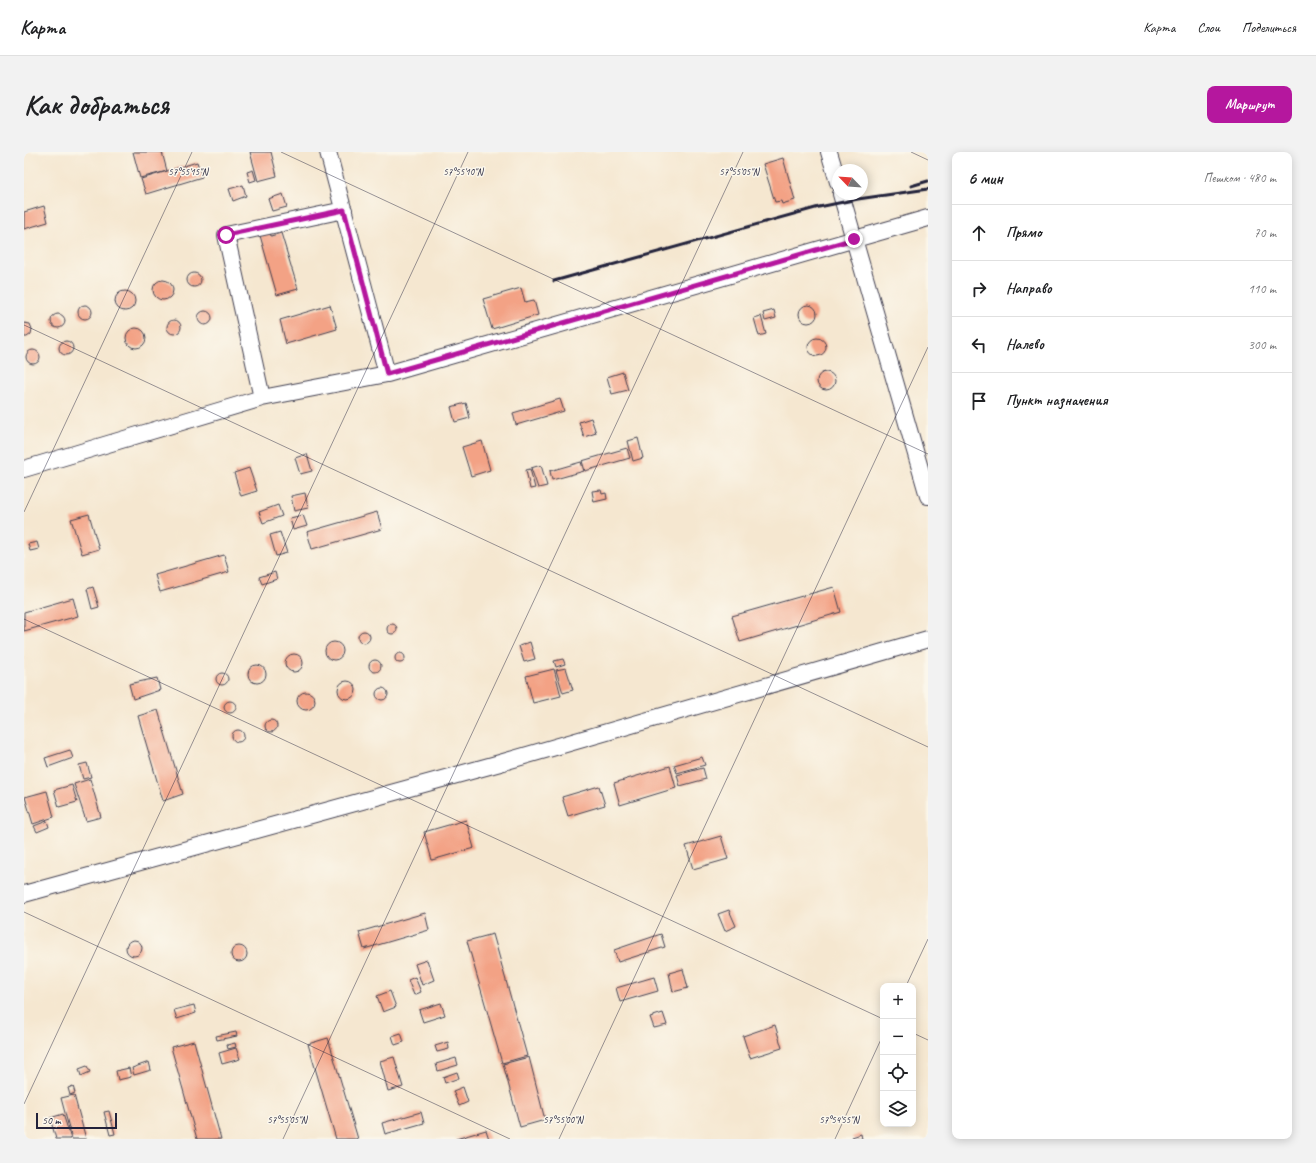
<!DOCTYPE html>
<html lang="ru">
<meta charset="utf-8">
<style>
:root{--surface:#fff;--page:#f2f2f2;--text:#202124;--muted:#757577;--line:#e0e0e0;--accent:#b5179e}
body{margin:0;font-family:Caveat,sans-serif;background:var(--page);color:var(--text)}
.controls{position:absolute;right:12px;bottom:12px;display:grid;overflow:hidden;border-radius:8px;box-shadow:0 2px 10px #0003}
.controls button{width:36px;height:36px;display:grid;place-items:center;padding:0;border:0;border-bottom:1px solid var(--line);background:var(--surface);color:var(--text);font:20px sans-serif}
.compass{position:absolute;left:808px;top:12px;width:36px;height:36px;border-radius:50%;background:var(--surface);box-shadow:0 2px 10px #0003;rotate:295deg}
.scale{position:absolute;left:12px;bottom:10px;width:81px;box-sizing:border-box;padding-left:4px;border:2px solid #22223b;border-top:0;font-size:11px;line-height:14px;white-space:nowrap;color:#22223b;-webkit-text-stroke:3px #fbf7ec;paint-order:stroke}
.stop{position:absolute;width:12px;height:12px;margin:-9px;border:3px solid #b5179e;border-radius:50%;background:#fff}
.stop.end{background:#b5179e;border-color:#fff;box-shadow:0 1px 4px #0008}
.list{margin:0;padding:0;list-style:none}
h2{display:flex;justify-content:space-between;align-items:center;height:52px;margin:0;padding:0 16px;font-size:17px}
h2 small{font-size:13px;font-weight:400;color:var(--muted)}
.list li{display:grid;grid-template-columns:26px 1fr auto;gap:12px;align-items:center;box-sizing:border-box;height:56px;padding:0 16px;border-top:1px solid var(--line)}
.list b{display:block;font-size:15px;white-space:nowrap}
.list em{font-size:13px;font-style:normal;color:var(--muted)}
.icon{flex:none;width:22px;height:22px;fill:none;stroke:currentColor;stroke-width:2;stroke-linecap:round;stroke-linejoin:round}
.map{position:relative;flex:none;width:904px;height:987px;overflow:hidden;border-radius:8px}
header{display:flex;align-items:center;gap:24px;box-sizing:border-box;height:56px;padding:0 20px;background:var(--surface);border-bottom:1px solid var(--line)}
header strong{font-size:19px}
nav{display:flex;gap:22px;margin-inline-start:auto;font-size:14px}
.intro{display:flex;align-items:center;justify-content:space-between;box-sizing:border-box;height:96px;padding:0 24px}
h1{margin:0;font-size:28px}
.button{padding:10px 18px;border-radius:8px;background:var(--accent);color:#fff;font-size:14px;font-weight:700}
main{display:flex;gap:24px;padding:0 24px}
aside{flex:1;background:var(--surface);border-radius:8px;box-shadow:0 2px 10px #0003}
.map>svg:first-child{display:block}
.building{fill:#f3a285}
.lines{fill:none;stroke-linecap:round;stroke-linejoin:round}
.minor-casing{stroke:#424051;stroke-width:18}
.minor{stroke:#fff;stroke-width:16}
.rail{stroke:#22223b;stroke-width:3}
.route{stroke:#b5179e;stroke-width:5}
.ticks{fill:none;stroke:#22223b;stroke-width:1;stroke-opacity:0.45}
.ticks-label{font-size:10px;text-anchor:middle;fill:#22223b;stroke:#fbf7ec;stroke-width:3;stroke-linejoin:round;paint-order:stroke}
</style>
<header>
<strong>Карта</strong>
<nav><a>Карта</a><a>Слои</a><a>Поделиться</a></nav>
</header>
<div class="intro"><h1>Как добраться</h1><a class="button">Маршрут</a></div>
<main>
<div class="map">
<svg width="904" height="987" viewBox="0 0 904 987">
<rect width="100%" height="100%" fill="#fbf7ec"/>
<filter id="ink" filterUnits="userSpaceOnUse"><feTurbulence type="fractalNoise" baseFrequency=".025" numOctaves="2"/><feDisplacementMap in="SourceGraphic" scale="8" xChannelSelector="R" yChannelSelector="G"/><feConvolveMatrix kernelMatrix="1 2 1 2 8 2 1 2 1" color-interpolation-filters="sRGB"/></filter>
<filter id="wash" filterUnits="userSpaceOnUse"><feTurbulence type="fractalNoise" baseFrequency=".012" numOctaves="4" result="noise"/><feDisplacementMap in="SourceGraphic" scale="16" xChannelSelector="R" yChannelSelector="G"/><feGaussianBlur stdDeviation="0.9" result="paint"/><feColorMatrix in="noise" values="0 0 0 0 0 0 0 0 0 0 0 0 0 0 0 0 0 1.4 0 .05"/><feComposite in="paint" operator="in"/></filter>
<g filter="url(#wash)">
<rect width="100%" height="100%" fill="#f5e7d0"/>
<g id="blocks">
<path class="building" d="M 109,0 L 138,0 L 143,19 L 116,26 Z
M 226,0 L 247,0 L 253,24 L 234,29 Z
M 759,6 L 771,48 L 758,52 L 757,49 L 751,50 L 739,12 Z
M 173,10 L 178,25 L 122,42 L 117,27 Z
M 229,18 L 232,28 L 226,30 L 223,20 Z
M 219,33 L 222,44 L 209,49 L 205,37 Z
M 259,42 L 263,55 L 248,59 L 244,47 Z
M 20,54 L 24,70 L 0,77 L 0,60 Z
M 245,77 L 247,84 L 257,81 L 274,137 L 253,143 L 235,80 Z
M163 128a7 7 0 1 1 14 0a7 7 0 1 1-14 0Z
M129 138a10 10 0 1 1 20 0a10 10 0 1 1-20 0Z
M 497,136 L 501,150 L 510,148 L 514,163 L 468,177 L 459,147 Z
M91 149a10 10 0 1 1 20 0a10 10 0 1 1-20 0Z
M54 160a7 7 0 1 1 14 0a7 7 0 1 1-14 0Z
M775 162a9 9 0 1 1 18 0a9 9 0 1 1-18 0Z
M 306,153 L 313,177 L 262,192 L 256,168 Z
M 750,158 L 752,166 L 741,169 L 739,161 Z
M174 166a7 7 0 1 1 14 0a7 7 0 1 1-14 0Z
M27 169a7 7 0 1 1 14 0a7 7 0 1 1-14 0Z
M 737,164 L 742,182 L 735,184 L 730,166 Z
M143 175a7 7 0 1 1 14 0a7 7 0 1 1-14 0Z
M 0,171 L 6,172 L 8,177 L 7,182 L 3,185 L 0,185 Z
M102 186a10 10 0 1 1 20 0a10 10 0 1 1-20 0Z
M784 195a9 9 0 1 1 18 0a9 9 0 1 1-18 0Z
M35 196a7 7 0 1 1 14 0a7 7 0 1 1-14 0Z
M2 205a7 7 0 1 1 14 0a7 7 0 1 1-14 0Z
M793 229a9 9 0 1 1 18 0a9 9 0 1 1-18 0Z
M 599,220 L 604,238 L 588,242 L 583,225 Z
M 536,247 L 540,259 L 492,273 L 489,261 Z
M 442,251 L 446,266 L 431,270 L 427,255 Z
M 567,266 L 572,281 L 560,285 L 555,270 Z
M 614,286 L 619,306 L 609,309 L 604,289 Z
M 458,289 L 466,318 L 447,324 L 438,295 Z
M 603,296 L 606,306 L 561,319 L 558,309 Z
M 283,302 L 288,319 L 276,322 L 271,306 Z
M 557,310 L 560,319 L 528,328 L 526,319 Z
M 517,313 L 523,334 L 514,336 L 507,316 Z
M 225,316 L 233,339 L 217,344 L 210,321 Z
M 506,317 L 511,336 L 506,337 L 502,318 Z
M 577,338 L 578,342 L 582,341 L 583,347 L 570,350 L 568,339 Z
M 281,341 L 284,356 L 270,359 L 267,344 Z
M 254,353 L 258,364 L 239,371 L 235,360 Z
M 353,360 L 358,377 L 288,397 L 283,380 Z
M 65,362 L 75,397 L 58,402 L 47,367 Z
M 279,363 L 283,374 L 269,378 L 266,366 Z
M 256,380 L 263,401 L 252,404 L 246,383 Z
M 13,390 L 15,397 L 6,399 L 4,392 Z
M 200,403 L 205,420 L 136,440 L 131,423 Z
M 251,420 L 253,427 L 238,432 L 235,425 Z
M 69,435 L 75,455 L 68,457 L 63,437 Z
M 810,435 L 817,460 L 716,490 L 708,464 Z
M 49,446 L 54,464 L 0,479 L 0,460 Z
M363 477a5 5 0 1 1 10 0a5 5 0 1 1-10 0Z
M334 485a6 6 0 1 1 12 0a6 6 0 1 1-12 0Z
M301 499a9 9 0 1 1 18 0a9 9 0 1 1-18 0Z
M 506,490 L 511,507 L 500,510 L 495,494 Z
M371 506a5 5 0 1 1 10 0a5 5 0 1 1-10 0Z
M261 511a9 9 0 1 1 18 0a9 9 0 1 1-18 0Z
M 539,507 L 541,512 L 532,515 L 530,509 Z
M345 514a6 6 0 1 1 12 0a6 6 0 1 1-12 0Z
M224 522a9 9 0 1 1 18 0a9 9 0 1 1-18 0Z
M 542,516 L 549,538 L 539,541 L 532,518 Z
M 530,517 L 537,544 L 509,551 L 502,524 Z
M192 527a6 6 0 1 1 12 0a6 6 0 1 1-12 0Z
M 133,526 L 136,538 L 109,547 L 105,532 Z
M314 538a9 9 0 1 1 18 0a9 9 0 1 1-18 0Z
M352 542a6 6 0 1 1 12 0a6 6 0 1 1-12 0Z
M273 549a9 9 0 1 1 18 0a9 9 0 1 1-18 0Z
M200 555a6 6 0 1 1 12 0a6 6 0 1 1-12 0Z
M 134,558 L 159,642 L 139,649 L 114,564 Z
M241 574a6 6 0 1 1 12 0a6 6 0 1 1-12 0Z
M208 584a6 6 0 1 1 12 0a6 6 0 1 1-12 0Z
M 46,598 L 49,606 L 24,615 L 21,606 Z
M 678,605 L 681,613 L 653,621 L 650,613 Z
M 63,611 L 67,625 L 59,627 L 55,613 Z
M 646,614 L 652,636 L 596,653 L 590,631 Z
M 679,616 L 682,627 L 656,634 L 653,623 Z
M 66,627 L 77,665 L 62,669 L 50,632 Z
M 48,633 L 53,650 L 35,655 L 30,638 Z
M 575,634 L 581,653 L 544,664 L 538,645 Z
M 23,639 L 30,665 L 9,672 L 1,645 Z
M 442,668 L 450,696 L 408,708 L 400,680 Z
M 23,669 L 25,675 L 13,680 L 10,674 Z
M 697,684 L 704,707 L 669,717 L 662,694 Z
M 705,758 L 712,774 L 701,779 L 694,762 Z
M 401,761 L 405,778 L 340,797 L 335,780 Z
M 469,782 L 503,904 L 478,911 L 443,789 Z
M 637,782 L 641,795 L 594,810 L 590,798 Z
M102 796a8 8 0 1 1 16 0a8 8 0 1 1-16 0Z
M207 802a8 8 0 1 1 16 0a8 8 0 1 1-16 0Z
M 403,808 L 410,828 L 398,833 L 391,812 Z
M 659,817 L 664,836 L 649,840 L 645,821 Z
M 391,825 L 397,840 L 390,843 L 384,828 Z
M 630,825 L 634,839 L 596,850 L 592,836 Z
M 366,839 L 372,855 L 359,860 L 353,844 Z
M 417,851 L 421,863 L 399,870 L 395,858 Z
M 170,853 L 172,861 L 153,867 L 150,858 Z
M 639,861 L 643,873 L 630,876 L 626,865 Z
M 751,873 L 758,896 L 726,906 L 719,884 Z
M 212,880 L 213,884 L 193,888 L 192,884 Z
M 377,881 L 380,890 L 371,893 L 368,884 Z
M 304,886 L 334,987 L 312,987 L 284,892 Z
M 170,889 L 197,987 L 173,987 L 147,895 Z
M 424,890 L 425,897 L 413,900 L 411,894 Z
M 211,891 L 212,895 L 204,897 L 203,893 Z
M 212,896 L 216,907 L 198,912 L 195,901 Z
M 370,905 L 379,935 L 364,939 L 356,909 Z
M 505,905 L 521,968 L 496,975 L 479,912 Z
M 432,906 L 434,913 L 414,919 L 412,912 Z
M 125,910 L 127,918 L 110,923 L 108,916 Z
M 63,914 L 66,920 L 57,924 L 55,917 Z
M 105,916 L 107,925 L 94,928 L 92,919 Z
M 433,920 L 435,926 L 421,931 L 419,925 Z
M 49,934 L 51,941 L 46,943 L 44,936 Z
M 439,935 L 444,950 L 435,954 L 429,939 Z
M 50,943 L 62,987 L 48,987 L 37,946 Z
M 85,959 L 91,982 L 86,983 L 80,960 Z
M 397,960 L 400,971 L 361,982 L 358,971 Z
M 39,962 L 47,987 L 32,987 L 26,966 Z
M 462,978 L 465,987 L 432,987 Z
M 837,982 L 838,987 L 829,987 L 828,985 Z"/>
</g>
</g>
<g filter="url(#ink)">
<use href="#blocks" fill-opacity="0" stroke="#424051" stroke-width="1"/>
<g class="lines">
<defs>
<path id="minor" d="M 304,0 L 363,222
M 805,0 L 814,30
M 817,42 L 904,344
M 238,246 L 202,83 L 320,58
M 0,317 L 238,246 L 363,222 L 904,66
M 0,742 L 476,611 L 904,487"/>
</defs>
<use href="#minor" class="minor-casing"/>
<use href="#minor" class="minor"/>
<path class="rail" d="M 887,34 L 904,29
M 530,129 L 795,55 L 834,47 L 904,37"/>
</g>
</g>
<g class="lines" filter="url(#ink)">
<path class="route" d="M 202,83 L 320,58 L 363,222 L 830,87"/>
</g>
<path class="ticks" d="M 257,0 L 904,302M 887,0 L 904,8M 0,173 L 904,595M 0,360 L 168,0M 0,467 L 859,867M 0,760 L 486,987M 882,834 L 904,787M 889,881 L 904,888M 0,952 L 444,0M 259,987 L 719,0M 535,987 L 904,195M 811,987 L 859,883"/>
<g class="ticks-label">
<text x="164" y="23">57°55'15"N</text>
<text x="439" y="23">57°55'10"N</text>
<text x="715" y="23">57°55'05"N</text>
<text x="263" y="971">57°55'05"N</text>
<text x="539" y="971">57°55'00"N</text>
<text x="815" y="971">57°54'55"N</text>
</g>
</svg>
<div class="controls">
<button>+</button>
<button>−</button>
<button><svg class="icon" aria-label="locate" viewBox="0 0 24 24"><circle cx="12" cy="12" r="6"/><path d="M12 2v4M12 18v4M2 12h4M18 12h4"/></svg></button>
<button><svg class="icon" aria-label="layers" viewBox="0 0 24 24"><path d="M12 4l9 5-9 5-9-5zM3 14l9 5 9-5"/></svg></button>
</div>
<svg class="compass" viewBox="-18 -18 36 36"><path d="M0-13l5 13h-10z" fill="#e53935"/><path d="M0 13l5-13h-10z" fill="#757577"/></svg>
<div class="scale">50 m</div>
<div class="stop" style="left:202px;top:83px"></div>
<div class="stop end" style="left:830px;top:87px"></div>
</div>
<aside>
<h2>6 мин<small>Пешком · 480 m</small></h2>
<ul class="list">
<li><svg class="icon" aria-label="ahead" viewBox="0 0 24 24"><path d="M12 20V5M6 11l6-6 6 6"/></svg><div><b>Прямо</b></div><em>70 m</em></li>
<li><svg class="icon" aria-label="right" viewBox="0 0 24 24"><path d="M7 20v-9h11M14 6l5 5-5 5"/></svg><div><b>Направо</b></div><em>110 m</em></li>
<li><svg class="icon" aria-label="left" viewBox="0 0 24 24"><path d="M17 20v-9H6M10 6l-5 5 5 5"/></svg><div><b>Налево</b></div><em>300 m</em></li>
<li><svg class="icon" aria-label="arrive" viewBox="0 0 24 24"><path d="M6 21V4h12l-3 4 3 4H6"/></svg><div><b>Пункт назначения</b></div></li>
</ul>
</aside>
</main>
